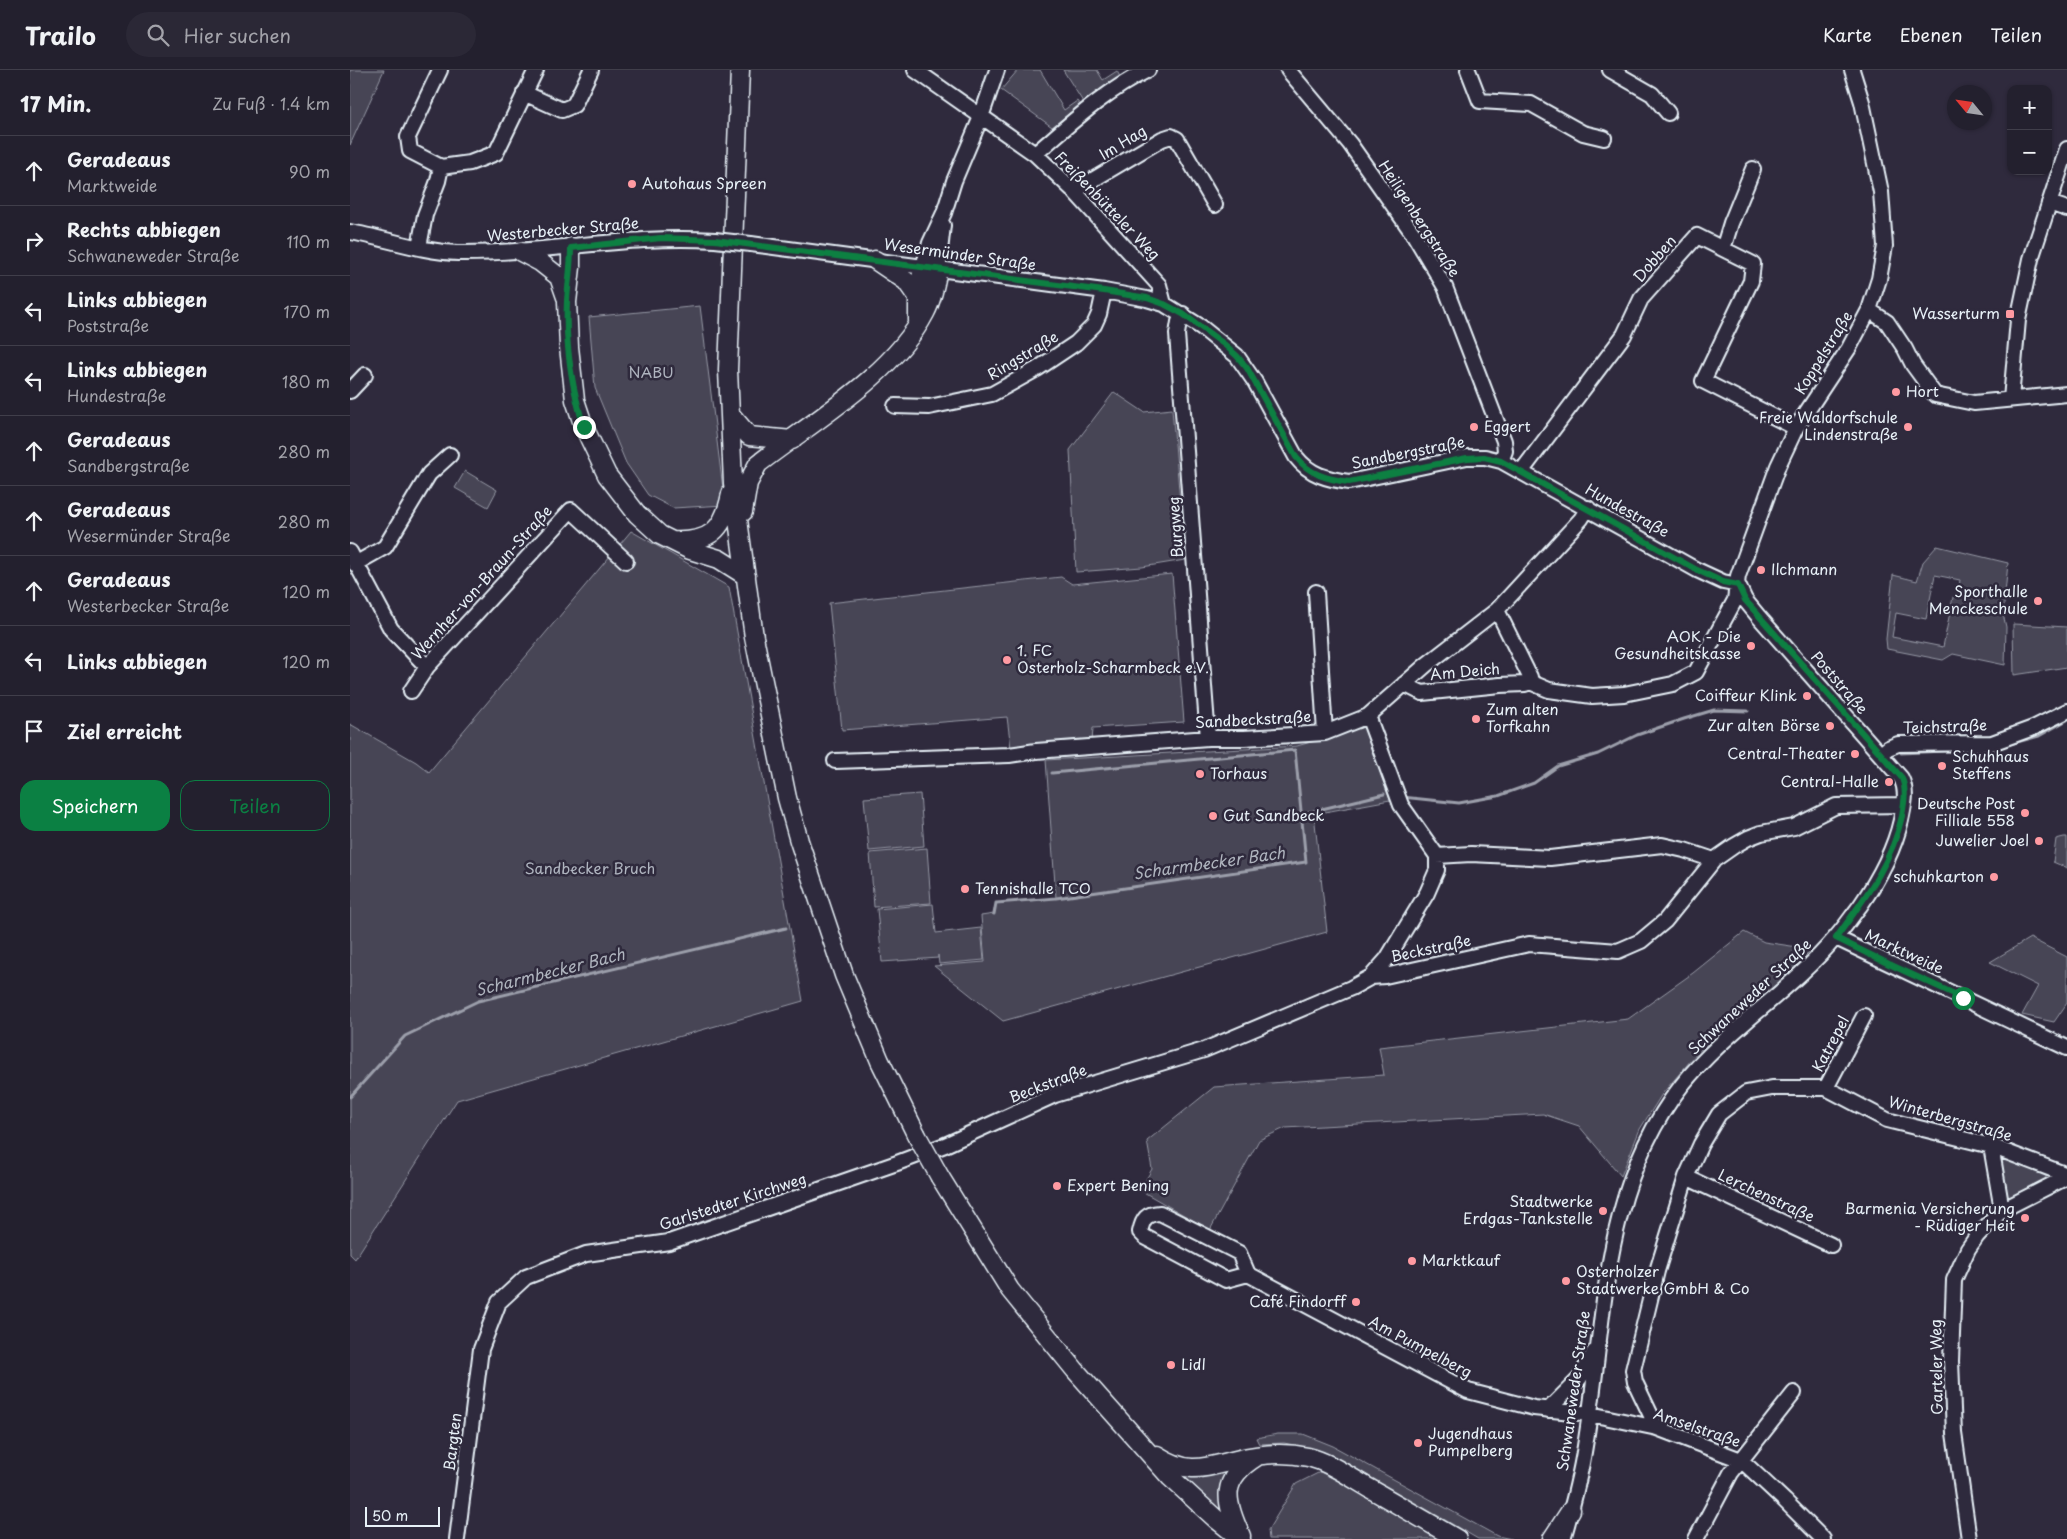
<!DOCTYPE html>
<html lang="de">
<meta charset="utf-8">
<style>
:root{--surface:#23202e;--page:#2b2836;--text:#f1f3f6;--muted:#a3a3aa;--line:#403e4a;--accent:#0b8043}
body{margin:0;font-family:"Playpen Sans",sans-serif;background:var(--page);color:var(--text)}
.controls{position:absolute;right:15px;top:15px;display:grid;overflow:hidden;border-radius:10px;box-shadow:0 1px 4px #0004}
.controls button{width:45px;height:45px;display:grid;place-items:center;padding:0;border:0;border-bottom:1px solid var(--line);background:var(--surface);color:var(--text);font:25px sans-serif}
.compass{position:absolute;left:1597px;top:15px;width:45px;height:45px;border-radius:50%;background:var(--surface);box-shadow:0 1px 4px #0004;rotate:299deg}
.scale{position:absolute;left:15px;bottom:12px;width:75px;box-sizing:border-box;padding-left:5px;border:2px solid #e8f1f8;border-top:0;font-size:14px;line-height:18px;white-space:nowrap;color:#e8f1f8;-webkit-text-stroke:4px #2f2a3d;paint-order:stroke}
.stop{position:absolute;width:15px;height:15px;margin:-11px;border:4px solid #0b8043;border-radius:50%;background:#fff}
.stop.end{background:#0b8043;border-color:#fff;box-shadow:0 1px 5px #0008}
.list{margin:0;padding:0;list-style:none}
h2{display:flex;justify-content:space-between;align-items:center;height:65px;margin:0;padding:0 20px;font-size:21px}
h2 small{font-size:16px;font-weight:400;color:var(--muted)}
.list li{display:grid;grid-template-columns:32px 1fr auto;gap:15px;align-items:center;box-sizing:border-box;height:70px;padding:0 20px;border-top:1px solid var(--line)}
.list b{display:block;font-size:19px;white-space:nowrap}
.list p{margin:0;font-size:16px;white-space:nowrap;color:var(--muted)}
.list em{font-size:16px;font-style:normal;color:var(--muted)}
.actions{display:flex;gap:10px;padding:15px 20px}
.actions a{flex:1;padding:11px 0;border:1px solid var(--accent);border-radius:15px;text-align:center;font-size:18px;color:var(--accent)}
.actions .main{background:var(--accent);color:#fff}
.icon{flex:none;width:28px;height:28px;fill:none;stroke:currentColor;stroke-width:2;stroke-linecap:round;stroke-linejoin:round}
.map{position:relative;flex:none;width:1717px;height:1469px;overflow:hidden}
header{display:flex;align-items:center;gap:30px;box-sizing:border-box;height:70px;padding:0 25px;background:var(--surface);border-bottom:1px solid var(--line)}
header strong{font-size:24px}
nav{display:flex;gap:28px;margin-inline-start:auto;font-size:18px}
.search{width:350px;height:45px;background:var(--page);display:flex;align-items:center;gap:12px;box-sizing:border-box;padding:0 18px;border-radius:28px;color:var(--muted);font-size:19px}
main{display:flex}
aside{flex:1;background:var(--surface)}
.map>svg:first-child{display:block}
.green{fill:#464455;stroke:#979aa6;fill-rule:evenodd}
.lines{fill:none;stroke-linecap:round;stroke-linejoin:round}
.stream{stroke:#9c9fab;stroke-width:3}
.minor-casing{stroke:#e8f1f8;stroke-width:18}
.major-casing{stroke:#e8f1f8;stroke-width:21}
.minor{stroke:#2f2a3d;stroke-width:14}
.major{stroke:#2f2a3d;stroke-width:18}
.minor-bridge-casing{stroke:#e8f1f8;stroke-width:18;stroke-linecap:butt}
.major-bridge-casing{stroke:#e8f1f8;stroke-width:21;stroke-linecap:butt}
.minor-bridge{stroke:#2f2a3d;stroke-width:14}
.major-bridge{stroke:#2f2a3d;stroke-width:18}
.route{stroke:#0b8043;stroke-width:6}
.poi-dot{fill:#ff9aa2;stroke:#2f2a3d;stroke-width:2}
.labels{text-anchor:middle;stroke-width:5;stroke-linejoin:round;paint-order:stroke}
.street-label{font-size:15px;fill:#e8f1f8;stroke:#2f2a3d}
.poi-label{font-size:15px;fill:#e8f1f8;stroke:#2f2a3d;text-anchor:start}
.park-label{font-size:15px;fill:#afb4bf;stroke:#2f2a3d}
.water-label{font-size:16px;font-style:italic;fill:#afb4be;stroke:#2f2a3d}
</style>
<header>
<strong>Trailo</strong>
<div class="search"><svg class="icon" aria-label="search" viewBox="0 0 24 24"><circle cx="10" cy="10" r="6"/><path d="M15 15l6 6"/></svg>Hier suchen</div>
<nav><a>Karte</a><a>Ebenen</a><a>Teilen</a></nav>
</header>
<main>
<aside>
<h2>17 Min.<small>Zu Fuß · 1.4 km</small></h2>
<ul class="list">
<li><svg class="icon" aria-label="ahead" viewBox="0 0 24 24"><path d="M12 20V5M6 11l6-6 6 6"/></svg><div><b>Geradeaus</b><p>Marktweide</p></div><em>90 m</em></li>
<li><svg class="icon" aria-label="right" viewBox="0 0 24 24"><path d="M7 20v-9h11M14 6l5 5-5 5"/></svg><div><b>Rechts abbiegen</b><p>Schwaneweder Straße</p></div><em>110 m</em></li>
<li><svg class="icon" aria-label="left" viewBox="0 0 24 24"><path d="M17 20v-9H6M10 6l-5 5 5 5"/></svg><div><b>Links abbiegen</b><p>Poststraße</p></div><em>170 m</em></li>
<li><svg class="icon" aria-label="left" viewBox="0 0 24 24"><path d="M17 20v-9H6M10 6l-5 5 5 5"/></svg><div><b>Links abbiegen</b><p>Hundestraße</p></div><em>180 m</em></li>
<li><svg class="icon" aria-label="ahead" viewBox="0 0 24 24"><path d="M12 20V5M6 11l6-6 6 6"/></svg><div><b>Geradeaus</b><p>Sandbergstraße</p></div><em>280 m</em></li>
<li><svg class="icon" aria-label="ahead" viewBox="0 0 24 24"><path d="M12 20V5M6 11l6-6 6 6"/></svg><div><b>Geradeaus</b><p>Wesermünder Straße</p></div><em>280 m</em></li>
<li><svg class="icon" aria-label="ahead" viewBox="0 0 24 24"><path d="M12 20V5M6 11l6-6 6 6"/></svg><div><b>Geradeaus</b><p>Westerbecker Straße</p></div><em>120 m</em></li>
<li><svg class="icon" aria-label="left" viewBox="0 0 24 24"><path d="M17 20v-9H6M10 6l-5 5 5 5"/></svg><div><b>Links abbiegen</b></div><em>120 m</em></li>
<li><svg class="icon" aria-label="arrive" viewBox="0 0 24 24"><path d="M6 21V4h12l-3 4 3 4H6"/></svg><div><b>Ziel erreicht</b></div></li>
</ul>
<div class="actions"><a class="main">Speichern</a><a>Teilen</a></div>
</aside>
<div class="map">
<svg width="1717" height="1469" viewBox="0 0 1717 1469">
<rect width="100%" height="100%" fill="#2f2a3d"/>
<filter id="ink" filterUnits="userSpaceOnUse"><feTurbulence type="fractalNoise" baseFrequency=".02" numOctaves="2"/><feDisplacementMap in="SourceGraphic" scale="10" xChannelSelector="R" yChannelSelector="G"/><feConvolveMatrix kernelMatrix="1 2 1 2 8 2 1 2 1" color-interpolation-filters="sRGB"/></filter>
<g filter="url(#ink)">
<path class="green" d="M 0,0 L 34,0 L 0,75 Z
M 668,0 L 690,0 L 714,40 L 727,31 L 730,35 L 702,57 L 651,20 Z
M 713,0 L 747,0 L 753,10 L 767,1 L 770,7 L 733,32 Z
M 350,236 L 375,435 L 323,438 L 298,425 L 276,393 L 245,318 L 239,247 Z
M 764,322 L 794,342 L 822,339 L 835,490 L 792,497 L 726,502 L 720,380 Z
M 115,401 L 147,420 L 138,437 L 105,418 Z
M 281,461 L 379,517 L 453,931 L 107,1030 L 5,1189 L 0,1184 L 0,654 L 66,692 L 79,702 Z
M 1587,476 L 1658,493 L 1653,544 L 1656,557 L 1655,595 L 1603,584 L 1593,590 L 1537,579 L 1536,569 L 1543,505 L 1567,511 L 1573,492 ZM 1585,505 L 1610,510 L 1607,527 L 1603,527 L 1593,577 L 1542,567 L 1546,543 L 1576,549 Z
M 822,504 L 834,652 L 743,658 L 742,672 L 661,678 L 657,647 L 492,660 L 479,533 L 711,507 L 722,514 Z
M 1663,554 L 1717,557 L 1717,597 L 1664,605 Z
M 1014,657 L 1040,730 L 964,744 L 977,862 L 653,951 L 584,896 L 635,892 L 631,846 L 644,844 L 646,833 L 706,828 L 696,690 L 947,676 Z
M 570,724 L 574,776 L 519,781 L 514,728 Z
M 1714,767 L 1717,767 L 1717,798 L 1703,792 L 1706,769 Z
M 577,778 L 581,833 L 524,837 L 520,783 Z
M 583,834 L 586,863 L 631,858 L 634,890 L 589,894 L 588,885 L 588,888 L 532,892 L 527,839 Z
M 1394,862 L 1414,872 L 1461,879 L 1443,901 L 1348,982 L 1312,1024 L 1290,1059 L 1271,1106 L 1229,1056 L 1193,1044 L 935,1058 L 909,1070 L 860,1160 L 790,1120 L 802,1099 L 797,1071 L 864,1017 L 1034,1005 L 1029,977 L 1278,949 L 1343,903 Z
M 1680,868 L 1717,887 L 1717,933 L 1704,952 L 1672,945 L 1688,916 L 1640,892 Z
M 1651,1085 L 1696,1102 L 1696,1109 L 1656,1132 Z
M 928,1364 L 953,1364 L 983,1376 L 1147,1466 L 1162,1469 L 1128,1469 L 998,1394 L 965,1379 L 934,1373 L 909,1374 L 906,1368 Z
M 880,1395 L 872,1442 L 834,1406 L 834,1404 Z
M 970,1402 L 997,1415 L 1089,1469 L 919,1469 L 918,1460 L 946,1414 Z"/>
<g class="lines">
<path class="stream" d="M 1656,675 L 1689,666 L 1717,650
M 1551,683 L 1615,680
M 1052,727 L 1109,733 L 1148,726 L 1184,713 L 1208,696 L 1248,684 L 1287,665 L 1334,649 L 1364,640 L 1398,641
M 951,744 L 1034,724
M 644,844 L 646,833 L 706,828 L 956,792 L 945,680 L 702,703
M 0,1027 L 55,966 L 128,931 L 436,858"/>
<defs>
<path id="minor" d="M 90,0 L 58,67 L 60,81 L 91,97 L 120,93 L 146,83 L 186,0
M 565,0 L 685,84 L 724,121 L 809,215 L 814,234
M 938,0 L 1000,74 L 1064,165 L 1095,217 L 1154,371 L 1155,381 L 1151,391
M 1118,0 L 1130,31 L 1181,34 L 1233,63 L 1254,68
M 1260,0 L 1302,24 L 1318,43
M 174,23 L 212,40 L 224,35 L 241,0
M 685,84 C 721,53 755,21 798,0
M 724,121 L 812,69 L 821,66 L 827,69 L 865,135
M 1699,133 L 1717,139
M 0,162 C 35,168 72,182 108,183 C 194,184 279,164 365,170
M 401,174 L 754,221 L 797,229 L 814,234 L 851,257 L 887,286 L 905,312 L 946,387 C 960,405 977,409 999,412 L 1117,387 L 1135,387 L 1151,391 L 1347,500 L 1373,512 L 1388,515
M 69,177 L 75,145 L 88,111 L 91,97
M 1373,179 L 1381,153 L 1403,99
M 573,197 L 580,173 L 594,143 L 604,111 L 631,47 L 647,0
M 588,199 L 593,155
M 1519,240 L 1537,252 L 1555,279 L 1563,295 L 1585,325 L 1624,333 L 1717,324
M 833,244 L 829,252 L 827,264 L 858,668
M 0,321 L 15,305
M 1661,329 L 1668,250 L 1681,189 L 1717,79
M 545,336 L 579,337 L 642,324 L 687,299 L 726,273 L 744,255 L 749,244 L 754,221
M 1171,402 L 1274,265 L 1291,229 L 1347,166 L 1403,194 L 1401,211 L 1353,311 L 1446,358
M 0,482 L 41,559 L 77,597
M 5,494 L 35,477 L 79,404 L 100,385
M 966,522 L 975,663
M 1147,540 L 1180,607 L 1180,612 L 1199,620 L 1242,626 L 1274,624 L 1323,614 L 1346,602 L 1385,530 L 1388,506 L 1428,396 L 1446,358 L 1499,278 L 1519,240 L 1529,209 L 1535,176 L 1531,122 L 1512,32 L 1502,0
M 1054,614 L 1072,623 L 1150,615 L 1175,614 L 1180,612
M 61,621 L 77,597 L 221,440 L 276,491
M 1018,646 L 1051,735 L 1087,786 L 1087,800 L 1077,823 L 1037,889 L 1021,907
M 1531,684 L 1538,678 L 1548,674 L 1642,673 L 1683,658 L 1717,641
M 485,691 L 659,685 L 686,681 L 858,668 L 894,668 L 975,663 L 1018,646 L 1076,595 L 1147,540 L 1231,449 L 1238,438
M 1087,786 L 1121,784 L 1200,788 L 1312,775 L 1334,780 L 1364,790
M 1486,868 L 1717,978
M 1476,1018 L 1514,946
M 1641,1076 L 1652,1140
M 1336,1107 L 1481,1175
M 898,1204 L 876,1210 L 795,1167 L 790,1162 C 793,1148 796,1144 810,1143 L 889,1183 L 898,1204 L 1118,1321 L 1184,1338 L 1240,1344 L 1307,1358 L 1391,1390 L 1435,1431 L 1473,1469
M 1198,1340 L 1230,1308 L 1244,1282
M 1307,1358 L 1285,1312 L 1283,1300 L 1307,1201 L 1336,1107 L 1351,1074 L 1369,1044 L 1396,1023 L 1422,1018 L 1476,1018 L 1537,1050 L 1641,1076 L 1717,1105
M 107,1469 L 131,1279 L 149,1232 L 176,1207 L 236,1184 L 319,1172 L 547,1093 L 595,1075 L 705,1025 L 854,980 L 1001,918 L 1021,907 L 1035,906 L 1179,874 L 1268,881 L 1291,871 L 1315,851 L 1364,790 L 1384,776 L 1398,768 L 1411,763 L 1444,757 L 1486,736 L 1554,735
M 1213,1469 C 1222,1438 1230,1408 1235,1376 C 1256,1252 1250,1119 1332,1015 C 1377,959 1440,922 1486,867 C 1495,857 1502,846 1510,836 C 1528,810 1544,781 1551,750 C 1554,735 1558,722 1551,708 L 1409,547 L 1395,530 L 1388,515
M 1346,1469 L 1381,1403 L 1444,1323
M 1619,1469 L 1604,1363 L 1601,1291 L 1604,1210 L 1618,1179 L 1627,1166 L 1652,1140 L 1717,1107"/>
<path id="major" d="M 390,0 L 378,300 L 383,413 L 404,567 L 437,728 L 449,771 L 494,905 L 530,991 L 566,1064
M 221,177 L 221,197 L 217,232 L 219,277 L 225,330 L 234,357 L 257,405 L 287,444 L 310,465 L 340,480 L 369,489 L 396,506
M 171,182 L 190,192 L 209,207 L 216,227
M 525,190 L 556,211 L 568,228
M 568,251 L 568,228 L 573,197
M 381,345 L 399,366 L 442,370
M 393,442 L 398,413 L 408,394 C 463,351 542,306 575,243 C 582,230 585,214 588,199
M 322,471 C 360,473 374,460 381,424
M 590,1107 L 660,1220 L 725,1300 L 820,1407 L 866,1449 L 891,1469
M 807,1385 C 838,1405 853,1398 886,1390 C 909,1384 935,1382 958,1387 C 979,1392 1000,1407 1019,1418 C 1048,1435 1078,1452 1107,1469
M 891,1466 C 875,1431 869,1410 906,1387
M 1202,1469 L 1221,1440"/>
</defs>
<use href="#minor" class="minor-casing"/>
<use href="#major" class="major-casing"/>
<use href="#minor" class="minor"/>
<use href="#major" class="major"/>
<defs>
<path id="minor-bridge" d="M 365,170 L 401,174"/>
<path id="major-bridge" d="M 566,1064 L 590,1107"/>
</defs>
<use href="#minor-bridge" class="minor-bridge-casing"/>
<use href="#major-bridge" class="major-bridge-casing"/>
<use href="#minor-bridge" class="minor-bridge"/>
<use href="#major-bridge" class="major-bridge"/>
</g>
</g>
<g class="lines" filter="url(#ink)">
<path class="route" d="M 234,357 C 222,318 215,273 217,231 C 218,213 221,196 221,178 L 311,168 L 365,170 L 754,221 L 797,228 L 814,234 L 833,244 L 875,275 L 887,286 L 897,298 L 946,387 C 960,405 977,409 999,412 L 1117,388 L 1134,387 L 1151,391 L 1347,500 L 1373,512 L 1388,515 L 1395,530 L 1552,708 C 1557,721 1554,732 1552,746 C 1542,793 1514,829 1486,868 L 1539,894 L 1613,928"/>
</g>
<g class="poi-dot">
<circle cx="282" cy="114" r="5"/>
<rect x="1655" y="239" width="10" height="10" rx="2.5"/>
<circle cx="1546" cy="322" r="5"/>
<circle cx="1124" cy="357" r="5"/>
<circle cx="1558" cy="357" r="5"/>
<circle cx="1411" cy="500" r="5"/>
<circle cx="1688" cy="531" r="5"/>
<circle cx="1401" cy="576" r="5"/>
<circle cx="657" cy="590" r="5"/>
<circle cx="1457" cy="626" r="5"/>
<circle cx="1126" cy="649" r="5"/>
<circle cx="1480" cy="656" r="5"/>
<circle cx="1505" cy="684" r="5"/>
<circle cx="1592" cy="696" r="5"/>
<circle cx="850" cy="704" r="5"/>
<circle cx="1539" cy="712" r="5"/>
<circle cx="1675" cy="743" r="5"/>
<circle cx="863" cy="746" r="5"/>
<circle cx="1689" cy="771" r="5"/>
<circle cx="1644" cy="807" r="5"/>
<circle cx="615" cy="819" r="5"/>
<circle cx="707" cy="1116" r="5"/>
<circle cx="1253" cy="1141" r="5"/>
<circle cx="1675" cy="1148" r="5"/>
<circle cx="1062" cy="1191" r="5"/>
<circle cx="1216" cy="1211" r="5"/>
<circle cx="1006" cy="1232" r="5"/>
<circle cx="821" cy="1295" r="5"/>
<circle cx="1068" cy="1373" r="5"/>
</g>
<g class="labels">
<g class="street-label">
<text transform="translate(773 73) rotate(-31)" y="5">Im Hag</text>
<text transform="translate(757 136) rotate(46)" y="5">Freißenbütteler Weg</text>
<text transform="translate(1069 149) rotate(57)" y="5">Heiligenbergstraße</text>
<text transform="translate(213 160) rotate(-5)" y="5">Westerbecker Straße</text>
<text transform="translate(610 185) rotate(8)" y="5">Wesermünder Straße</text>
<text transform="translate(1305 189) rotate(-49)" y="5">Dobben</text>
<text transform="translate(1474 283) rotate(-58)" y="5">Koppelstraße</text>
<text transform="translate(673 286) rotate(-31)" y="5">Ringstraße</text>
<text transform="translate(1058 383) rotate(-11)" y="5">Sandbergstraße</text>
<text transform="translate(1277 441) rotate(29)" y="5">Hundestraße</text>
<text transform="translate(826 457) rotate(-94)" y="5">Burgweg</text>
<text transform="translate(132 513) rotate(-48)" y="5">Wernher-von-Braun-Straße</text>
<text transform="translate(1115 602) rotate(-5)" y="5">Am Deich</text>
<text transform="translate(1489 613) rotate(49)" y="5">Poststraße</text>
<text transform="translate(903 650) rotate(-3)" y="5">Sandbeckstraße</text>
<text transform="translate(1595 657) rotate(-2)" y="5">Teichstraße</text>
<text transform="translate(1081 879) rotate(-12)" y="5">Beckstraße</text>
<text transform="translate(1554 882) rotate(25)" y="5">Marktweide</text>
<text transform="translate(1400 927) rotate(-43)" y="5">Schwaneweder Straße</text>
<text transform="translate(1481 974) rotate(-62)" y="5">Katrepel</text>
<text transform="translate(698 1014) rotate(-21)" y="5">Beckstraße</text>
<text transform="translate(1600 1049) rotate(16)" y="5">Winterbergstraße</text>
<text transform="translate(1416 1126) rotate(25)" y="5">Lerchenstraße</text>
<text transform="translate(383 1132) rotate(-18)" y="5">Garlstedter Kirchweg</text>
<text transform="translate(1070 1277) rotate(28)" y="5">Am Pumpelberg</text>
<text transform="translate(1587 1297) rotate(-91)" y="5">Garteler Weg</text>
<text transform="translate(1224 1321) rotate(-82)" y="5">Schwaneweder Straße</text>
<text transform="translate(1347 1358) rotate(19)" y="5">Amselstraße</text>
<text transform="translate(103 1372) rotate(-83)" y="5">Bargten</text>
</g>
<g class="poi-label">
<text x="292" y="119">Autohaus Spreen</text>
<text x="1650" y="249" text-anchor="end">Wasserturm</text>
<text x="1556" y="327">Hort</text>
<text x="1548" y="353" text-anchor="end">Freie Waldorfschule<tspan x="1548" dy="17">Lindenstraße</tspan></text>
<text x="1134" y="362">Eggert</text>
<text x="1421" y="505">Ilchmann</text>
<text x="1678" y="527" text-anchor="end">Sporthalle<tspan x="1678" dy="17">Menckeschule</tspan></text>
<text x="1391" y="572" text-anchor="end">AOK - Die<tspan x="1391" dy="17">Gesundheitskasse</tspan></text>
<text x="667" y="586">1. FC<tspan x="667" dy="17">Osterholz-Scharmbeck e.V.</tspan></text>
<text x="1447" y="631" text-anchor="end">Coiffeur Klink</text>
<text x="1136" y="645">Zum alten<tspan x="1136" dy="17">Torfkahn</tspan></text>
<text x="1470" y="661" text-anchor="end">Zur alten Börse</text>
<text x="1495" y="689" text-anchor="end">Central-Theater</text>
<text x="1602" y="692">Schuhhaus<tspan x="1602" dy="17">Steffens</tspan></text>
<text x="860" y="709">Torhaus</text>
<text x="1529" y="717" text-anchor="end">Central-Halle</text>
<text x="1665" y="739" text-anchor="end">Deutsche Post<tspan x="1665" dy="17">Filliale 558</tspan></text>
<text x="873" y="751">Gut Sandbeck</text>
<text x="1679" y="776" text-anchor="end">Juwelier Joel</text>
<text x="1634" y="812" text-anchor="end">schuhkarton</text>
<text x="625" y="824">Tennishalle TCO</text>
<text x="717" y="1121">Expert Bening</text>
<text x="1243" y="1137" text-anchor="end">Stadtwerke<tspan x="1243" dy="17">Erdgas-Tankstelle</tspan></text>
<text x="1665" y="1144" text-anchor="end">Barmenia Versicherung<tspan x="1665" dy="17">- Rüdiger Heit</tspan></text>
<text x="1072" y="1196">Marktkauf</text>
<text x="1226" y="1207">Osterholzer<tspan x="1226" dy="17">Stadtwerke GmbH &amp; Co</tspan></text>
<text x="996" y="1237" text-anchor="end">Café Findorff</text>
<text x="831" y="1300">Lidl</text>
<text x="1078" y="1369">Jugendhaus<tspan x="1078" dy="17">Pumpelberg</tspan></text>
</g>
<g class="park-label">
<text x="301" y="308">NABU</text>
<text x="240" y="804">Sandbecker Bruch</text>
</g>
<g class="water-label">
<text transform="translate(859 793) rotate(-8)" y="6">Scharmbecker Bach</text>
<text transform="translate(200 902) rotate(-14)" y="6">Scharmbecker Bach</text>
</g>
</g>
</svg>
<div class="controls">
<button>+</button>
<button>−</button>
</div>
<svg class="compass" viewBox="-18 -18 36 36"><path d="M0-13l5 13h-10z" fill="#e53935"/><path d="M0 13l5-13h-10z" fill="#a3a3aa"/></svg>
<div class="scale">50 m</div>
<div class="stop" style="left:1613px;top:928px"></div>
<div class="stop end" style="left:234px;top:357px"></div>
</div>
</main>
